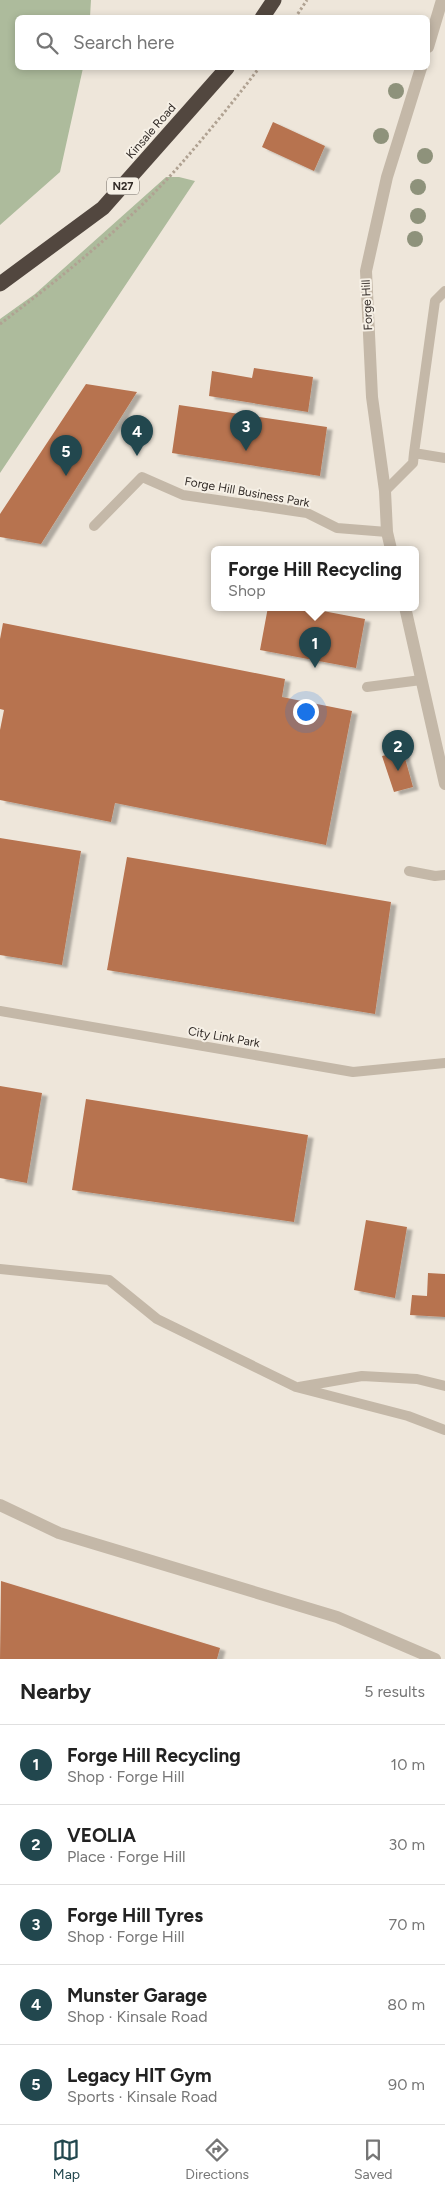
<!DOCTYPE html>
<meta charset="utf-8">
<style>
:root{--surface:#fff;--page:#f2f2f2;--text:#222;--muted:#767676;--line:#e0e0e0;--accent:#22474e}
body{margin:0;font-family:Figtree,sans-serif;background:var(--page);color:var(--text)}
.you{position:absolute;left:305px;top:711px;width:18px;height:18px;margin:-12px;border:4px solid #fff;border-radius:50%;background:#1a73e8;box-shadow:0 0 0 8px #1a73e833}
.badge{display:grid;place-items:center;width:32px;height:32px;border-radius:50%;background:var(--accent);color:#fff;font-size:16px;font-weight:700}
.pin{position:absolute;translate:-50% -41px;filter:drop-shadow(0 1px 2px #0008)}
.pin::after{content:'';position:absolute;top:26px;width:18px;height:15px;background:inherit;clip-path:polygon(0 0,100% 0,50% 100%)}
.popup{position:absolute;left:211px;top:546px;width:208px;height:65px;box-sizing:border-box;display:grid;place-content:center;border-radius:8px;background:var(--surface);filter:drop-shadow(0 1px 4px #0005);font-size:16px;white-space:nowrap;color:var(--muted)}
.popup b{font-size:19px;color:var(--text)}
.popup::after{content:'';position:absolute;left:50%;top:100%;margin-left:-10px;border:10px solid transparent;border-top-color:var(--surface)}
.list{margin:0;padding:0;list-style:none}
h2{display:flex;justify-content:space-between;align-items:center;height:65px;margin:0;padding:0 20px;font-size:21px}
h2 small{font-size:16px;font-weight:400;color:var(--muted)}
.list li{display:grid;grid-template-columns:32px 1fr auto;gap:15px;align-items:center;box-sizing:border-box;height:80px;padding:0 20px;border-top:1px solid var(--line)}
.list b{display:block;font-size:19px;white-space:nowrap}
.list p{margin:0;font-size:16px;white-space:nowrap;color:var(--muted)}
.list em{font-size:16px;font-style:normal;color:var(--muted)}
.icon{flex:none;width:28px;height:28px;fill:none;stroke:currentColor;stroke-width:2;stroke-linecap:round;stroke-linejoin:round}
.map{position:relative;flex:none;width:445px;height:1659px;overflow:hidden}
.search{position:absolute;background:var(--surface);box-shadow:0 2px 8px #0003;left:15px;right:15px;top:15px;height:55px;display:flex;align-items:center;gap:12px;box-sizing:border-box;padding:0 18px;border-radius:8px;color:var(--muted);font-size:19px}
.sheet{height:465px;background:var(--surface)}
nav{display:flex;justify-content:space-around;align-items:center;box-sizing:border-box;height:70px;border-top:1px solid var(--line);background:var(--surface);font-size:14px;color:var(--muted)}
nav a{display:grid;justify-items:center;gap:2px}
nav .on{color:var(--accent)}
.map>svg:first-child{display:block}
.green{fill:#adbb9c}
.building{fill:#b7734f;filter:url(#shadow)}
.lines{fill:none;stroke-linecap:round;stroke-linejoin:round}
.path{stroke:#b0a292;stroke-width:3;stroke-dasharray:2.5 2.5;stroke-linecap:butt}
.lane{stroke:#c4b8a8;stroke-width:10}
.street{stroke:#c4b8a8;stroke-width:12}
.highway{stroke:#52473f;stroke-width:15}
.tree{fill:#8e927b}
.labels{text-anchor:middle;stroke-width:4;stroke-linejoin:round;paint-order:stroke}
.shield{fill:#f6f0e6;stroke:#6d6660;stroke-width:1}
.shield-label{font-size:11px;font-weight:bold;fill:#322b27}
.street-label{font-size:12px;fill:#322b27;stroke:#f6f0e6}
</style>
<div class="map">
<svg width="445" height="1659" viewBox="0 0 445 1659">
<defs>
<filter id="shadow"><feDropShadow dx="5.5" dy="3" stdDeviation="1" flood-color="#0004"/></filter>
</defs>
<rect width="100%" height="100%" fill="#eee6da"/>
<path class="green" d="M 0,0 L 91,0 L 90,17 L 18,18 L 18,68 L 83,68 L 60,172 L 0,225 Z
M 166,177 L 179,177 L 195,181 L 0,473 L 0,319 L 35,294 Z"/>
<path class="building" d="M 273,122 L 325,146 L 314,171 L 262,147 Z
M 254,368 L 313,377 L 308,412 L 209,396 L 212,371 L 252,378 Z
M 86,384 L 137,392 L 41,544 L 0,537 L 0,514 Z
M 179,405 L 327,427 L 320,476 L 172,453 Z
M 268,607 L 302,607 L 365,619 L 356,668 L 260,650 Z
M 3,623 L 285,679 L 282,697 L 352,711 L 326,845 L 115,803 L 111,822 L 0,800 L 0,730 L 4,710 L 0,709 L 0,639 Z
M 403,751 L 413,787 L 394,792 L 382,756 Z
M 0,838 L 81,851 L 62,965 L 0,955 Z
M 127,857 L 391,902 L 375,1014 L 107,970 Z
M 0,1086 L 42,1093 L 27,1183 L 0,1178 Z
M 86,1099 L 308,1135 L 294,1222 L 72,1190 Z
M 366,1220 L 407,1227 L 395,1298 L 354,1290 Z
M 428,1273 L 445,1274 L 445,1317 L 410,1315 L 412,1295 L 427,1296 Z
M 1,1581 L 220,1648 L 217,1659 L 0,1659 Z"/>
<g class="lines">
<path class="path" d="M 295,18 L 307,0
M 0,324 C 63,276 127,225 180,165 C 207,134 234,101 259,68"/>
<path class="lane" d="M 414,453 L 435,301 L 445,291
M 385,491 L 413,463 L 414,453 L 445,458
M 94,526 L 142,477 L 183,495 L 307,513 L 337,528 L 387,532
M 367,687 L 421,680
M 409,871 L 435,876 L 445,875
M 0,1011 L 353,1072 L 445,1063
M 0,1269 L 109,1280 L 157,1319 L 296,1387 L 408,1416 L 445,1430
M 299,1387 L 362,1376 L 417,1379 L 445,1386"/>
<path class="street" d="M 428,47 L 442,0
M 391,549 L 387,532 L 385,491 L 372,397 L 366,271 L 387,177 L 421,68
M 405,607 L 445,784
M 0,1505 L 59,1533 L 337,1617 L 435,1659"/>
<path class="highway" d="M 262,18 L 274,0
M 0,284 L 103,208 L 227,68"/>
</g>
<g class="tree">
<circle cx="396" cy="91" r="8"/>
<circle cx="381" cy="136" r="8"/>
<circle cx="425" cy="156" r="8"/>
<circle cx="418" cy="187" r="8"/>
<circle cx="418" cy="216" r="8"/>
<circle cx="415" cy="239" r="8"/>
</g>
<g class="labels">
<rect class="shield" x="107" y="177.5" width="32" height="17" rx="4"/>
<g class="shield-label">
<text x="123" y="190">N27</text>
</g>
<g class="street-label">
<text transform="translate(151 131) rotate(-49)" y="4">Kinsale Road</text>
<text transform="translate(367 305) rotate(-93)" y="4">Forge Hill</text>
<text transform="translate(247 492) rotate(10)" y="4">Forge Hill Business Park</text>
<text transform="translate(224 1037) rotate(10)" y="4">City Link Park</text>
</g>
</g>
</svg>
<div class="you"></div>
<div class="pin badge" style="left:315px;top:668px">1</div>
<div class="popup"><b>Forge Hill Recycling</b>Shop</div>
<div class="pin badge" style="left:398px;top:771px">2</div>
<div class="pin badge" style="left:246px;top:451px">3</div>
<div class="pin badge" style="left:137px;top:456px">4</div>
<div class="pin badge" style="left:66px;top:476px">5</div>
<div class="search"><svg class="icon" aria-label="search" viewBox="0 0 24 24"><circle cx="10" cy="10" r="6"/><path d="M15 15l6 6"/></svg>Search here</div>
</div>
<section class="sheet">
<h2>Nearby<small>5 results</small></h2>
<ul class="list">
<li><span class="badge">1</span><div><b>Forge Hill Recycling</b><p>Shop · Forge Hill</p></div><em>10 m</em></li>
<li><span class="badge">2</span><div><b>VEOLIA</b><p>Place · Forge Hill</p></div><em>30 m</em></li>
<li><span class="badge">3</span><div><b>Forge Hill Tyres</b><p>Shop · Forge Hill</p></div><em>70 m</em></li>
<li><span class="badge">4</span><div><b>Munster Garage</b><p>Shop · Kinsale Road</p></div><em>80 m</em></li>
<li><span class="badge">5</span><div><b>Legacy HIT Gym</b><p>Sports · Kinsale Road</p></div><em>90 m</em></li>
</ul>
</section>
<nav>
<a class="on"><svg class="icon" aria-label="map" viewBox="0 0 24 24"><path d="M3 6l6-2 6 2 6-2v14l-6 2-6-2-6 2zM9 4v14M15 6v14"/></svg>Map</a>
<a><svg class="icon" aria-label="directions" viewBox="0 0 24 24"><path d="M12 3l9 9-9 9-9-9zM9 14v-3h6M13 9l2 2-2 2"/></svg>Directions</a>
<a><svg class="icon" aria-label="saved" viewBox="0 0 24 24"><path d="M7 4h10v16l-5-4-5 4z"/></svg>Saved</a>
</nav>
